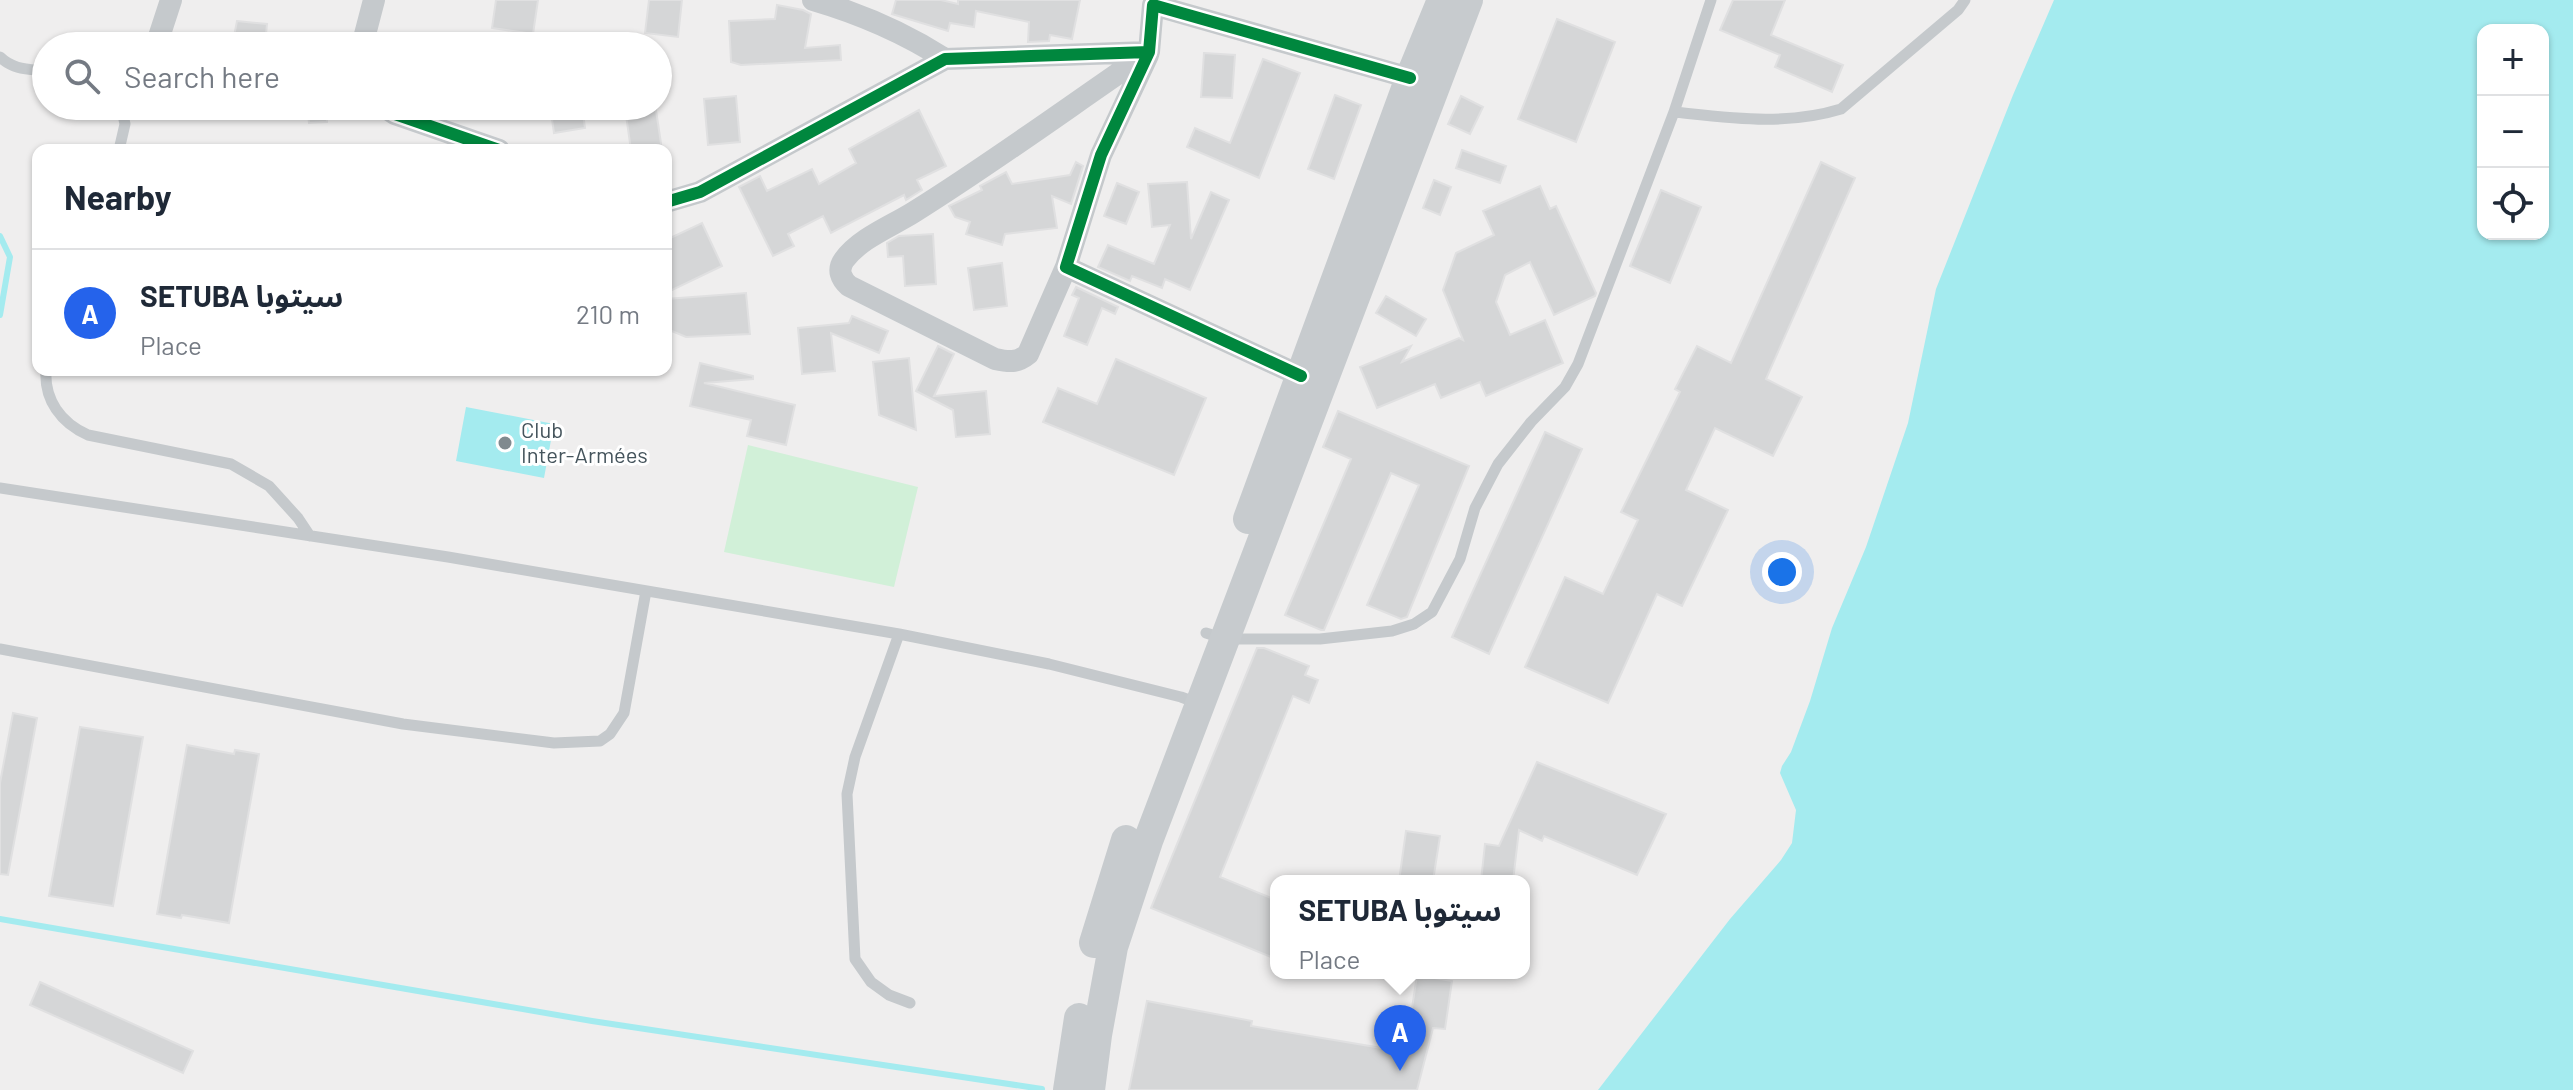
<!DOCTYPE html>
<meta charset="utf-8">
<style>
:root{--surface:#fff;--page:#f2f2f3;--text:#1f2937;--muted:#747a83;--line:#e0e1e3;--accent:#2563eb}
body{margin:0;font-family:Barlow,"Noto Sans Arabic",sans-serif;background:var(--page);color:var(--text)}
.controls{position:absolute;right:24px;top:24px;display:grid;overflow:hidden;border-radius:16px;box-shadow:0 2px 6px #0004}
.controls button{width:72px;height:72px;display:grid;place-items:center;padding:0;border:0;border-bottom:2px solid var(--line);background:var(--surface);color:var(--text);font:40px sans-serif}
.you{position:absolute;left:1782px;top:572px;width:28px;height:28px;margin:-20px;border:6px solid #fff;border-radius:50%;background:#1a73e8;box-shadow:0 0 0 12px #1a73e833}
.badge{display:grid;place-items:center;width:52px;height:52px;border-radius:50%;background:var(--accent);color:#fff;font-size:26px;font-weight:700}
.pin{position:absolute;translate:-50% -66px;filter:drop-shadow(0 2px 4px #0008)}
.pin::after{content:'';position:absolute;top:42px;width:28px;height:24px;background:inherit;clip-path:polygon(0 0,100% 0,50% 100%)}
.popup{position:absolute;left:1270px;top:875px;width:260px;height:104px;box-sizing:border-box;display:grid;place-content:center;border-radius:16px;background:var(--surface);filter:drop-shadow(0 2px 6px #0005);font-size:26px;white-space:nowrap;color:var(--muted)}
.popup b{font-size:30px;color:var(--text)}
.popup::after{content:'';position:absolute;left:50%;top:100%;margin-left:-16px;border:16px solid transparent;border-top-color:var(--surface)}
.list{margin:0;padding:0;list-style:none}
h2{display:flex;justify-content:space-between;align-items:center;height:104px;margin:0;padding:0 32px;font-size:34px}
h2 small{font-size:26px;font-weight:400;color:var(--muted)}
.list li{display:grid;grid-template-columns:52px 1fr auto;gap:24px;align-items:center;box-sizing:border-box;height:128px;padding:0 32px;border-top:2px solid var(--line)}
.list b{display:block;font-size:30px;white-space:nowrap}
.list p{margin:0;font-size:26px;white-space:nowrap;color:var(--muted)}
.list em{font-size:26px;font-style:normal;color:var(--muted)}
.icon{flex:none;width:44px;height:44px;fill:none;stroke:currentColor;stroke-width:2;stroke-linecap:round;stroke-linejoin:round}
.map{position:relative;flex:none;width:2573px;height:1090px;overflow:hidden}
.search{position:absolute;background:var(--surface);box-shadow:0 2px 6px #0004;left:32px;top:32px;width:640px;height:88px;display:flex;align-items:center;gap:20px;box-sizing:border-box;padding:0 28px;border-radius:44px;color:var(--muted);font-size:30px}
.panel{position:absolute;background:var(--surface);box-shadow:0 2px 6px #0004;left:32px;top:144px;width:640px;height:232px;border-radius:16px}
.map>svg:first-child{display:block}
.green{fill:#d1f0d8}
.water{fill:#a4ebef;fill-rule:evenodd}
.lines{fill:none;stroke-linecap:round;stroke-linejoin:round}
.stream{stroke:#a4ebef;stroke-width:6}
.building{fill:#d5d6d7;stroke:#e0e0e1;stroke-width:2}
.service{stroke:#c5c9cc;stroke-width:11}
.minor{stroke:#c5c9cc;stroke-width:22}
.secondary{stroke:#c7cbce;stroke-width:30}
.cycleway-casing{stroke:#fff;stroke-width:17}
.cycleway{stroke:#00873e;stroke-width:12}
.poi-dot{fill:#808a8f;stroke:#fff;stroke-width:3}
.labels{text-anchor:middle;stroke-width:6;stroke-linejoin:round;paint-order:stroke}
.poi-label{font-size:22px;fill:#45545c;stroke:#fff;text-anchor:start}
</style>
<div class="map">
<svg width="2573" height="1090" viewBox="0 0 2573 1090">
<rect width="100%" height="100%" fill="#efeeee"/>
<path class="green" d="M 748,445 L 918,487 L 894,587 L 724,552 Z"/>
<path class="water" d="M 2054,0 L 2573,0 L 2573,1090 L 1598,1090 L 1730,919 L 1781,860 L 1792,843 L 1796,810 L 1780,773 L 1782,766 L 1791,752 L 1810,701 L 1832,628 L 1866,547 L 1908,423 L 1936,289 L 2013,95 ZM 2483,30 L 2543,30 L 2543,234 L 2483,234 Z
M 466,407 L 554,424 L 544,478 L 456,461 Z"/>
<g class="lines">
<path class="stream" d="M 0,236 L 10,257 L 0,315
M 0,919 L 592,1021 L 1042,1089"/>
</g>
<path class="building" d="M 496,0 L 538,0 L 533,34 L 492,28 Z
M 649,0 L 682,0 L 678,37 L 645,33 Z
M 896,0 L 941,0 L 958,4 L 958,0 L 1080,0 L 1072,39 L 1050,35 L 1049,41 L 1028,42 L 1029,22 L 976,11 L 974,27 L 950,23 L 948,31 L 892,14 Z
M 1733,0 L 1785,0 L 1771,35 L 1843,65 L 1832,92 L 1775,67 L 1780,55 L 1720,30 Z
M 777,5 L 803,10 L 811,14 L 805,48 L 840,45 L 841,60 L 741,65 L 731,62 L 729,21 L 775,19 Z
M 1557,19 L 1615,42 L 1576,142 L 1518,119 Z
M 237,21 L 267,24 L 265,46 L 232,46 Z
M 1204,53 L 1235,55 L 1232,98 L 1201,97 Z
M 1263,59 L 1300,73 L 1259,178 L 1187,147 L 1195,128 L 1230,143 Z
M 1335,95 L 1361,105 L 1334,179 L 1308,169 Z
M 736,96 L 740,142 L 708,145 L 704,99 Z
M 1461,96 L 1483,107 L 1470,134 L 1448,124 Z
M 307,106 L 327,106 L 327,122 L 309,123 Z
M 550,106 L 582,106 L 585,128 L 554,133 Z
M 656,110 L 662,150 L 631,150 L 626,115 Z
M 919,110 L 946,166 L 917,180 L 922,190 L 906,200 L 904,195 L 831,233 L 823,216 L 788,234 L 794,246 L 773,256 L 739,187 L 760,176 L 767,191 L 812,169 L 819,184 L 856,163 L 849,149 Z
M 1462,150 L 1506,166 L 1500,183 L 1456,168 Z
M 1076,162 L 1083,166 L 1071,204 L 1052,196 L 1057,228 L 1005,234 L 1002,245 L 966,234 L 970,222 L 955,217 L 949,206 L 982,190 L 980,186 L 1006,172 L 1012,184 L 1070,175 Z
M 1821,162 L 1855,178 L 1766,379 L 1802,397 L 1773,456 L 1715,428 L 1686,490 L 1728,510 L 1682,606 L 1657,594 L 1608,703 L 1525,667 L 1565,577 L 1603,594 L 1638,520 L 1621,512 L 1680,392 L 1675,389 L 1697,346 L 1731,363 Z
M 1434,180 L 1451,187 L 1440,215 L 1423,208 Z
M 1187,182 L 1191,239 L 1211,192 L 1229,200 L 1190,290 L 1165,279 L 1162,288 L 1132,276 L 1130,281 L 1098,267 L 1108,245 L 1154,264 L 1170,225 L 1152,227 L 1148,184 Z
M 1117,183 L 1139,192 L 1126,224 L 1104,216 Z
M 1540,186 L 1550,209 L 1556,206 L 1596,293 L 1595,296 L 1554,315 L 1530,262 L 1505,275 L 1496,302 L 1510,335 L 1545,320 L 1563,363 L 1486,396 L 1480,382 L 1441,398 L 1435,384 L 1377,408 L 1360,367 L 1411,346 L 1402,362 L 1459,338 L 1463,340 L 1443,290 L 1456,253 L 1494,235 L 1483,211 Z
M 1661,190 L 1701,207 L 1670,283 L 1630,266 Z
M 702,223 L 722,266 L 666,293 L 666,240 Z
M 933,234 L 936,284 L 905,286 L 903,256 L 888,257 L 887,243 L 899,236 Z
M 1002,263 L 1007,306 L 974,310 L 968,268 Z
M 1076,287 L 1118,307 L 1115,314 L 1102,308 L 1087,345 L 1064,336 L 1079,298 L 1072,295 Z
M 746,293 L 750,334 L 686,337 L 667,329 L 666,299 Z
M 1386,296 L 1426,319 L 1416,336 L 1376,313 Z
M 852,316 L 888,331 L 879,353 L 831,333 L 835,371 L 802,374 L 798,328 L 849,323 Z
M 938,346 L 954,354 L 934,396 L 986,391 L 990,434 L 956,437 L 953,410 L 916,391 Z
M 909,358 L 916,430 L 879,415 L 873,362 Z
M 1116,359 L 1206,398 L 1174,475 L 1043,422 L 1058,388 L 1097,404 Z
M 700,363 L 753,376 L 753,379 L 704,383 L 795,405 L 786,445 L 747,436 L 751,420 L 690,406 Z
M 1338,411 L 1469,466 L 1407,617 L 1401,619 L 1367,605 L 1419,485 L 1391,473 L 1324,630 L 1321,630 L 1285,615 L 1351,459 L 1323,447 Z
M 1545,432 L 1582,449 L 1489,654 L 1452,637 Z
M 1257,648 L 1264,648 L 1309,666 L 1305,675 L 1318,680 L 1309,703 L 1293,696 L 1220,877 L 1276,900 L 1276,959 L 1151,908 Z
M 13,713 L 37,718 L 8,875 L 0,874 L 0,783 Z
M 80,727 L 143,737 L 113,906 L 49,896 Z
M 187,745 L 234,754 L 235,750 L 259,754 L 229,923 L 182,915 L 181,918 L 157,914 Z
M 1537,762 L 1666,814 L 1637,875 L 1544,836 L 1542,841 L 1519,830 L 1513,881 L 1481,881 L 1485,844 L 1499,846 Z
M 1406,831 L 1440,836 L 1433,881 L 1399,881 Z
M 1417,975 L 1452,981 L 1445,1029 L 1433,1028 L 1417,1090 L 1129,1090 L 1147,1001 L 1252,1021 L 1251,1026 L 1382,1048 L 1383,1044 L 1406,1048 Z
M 40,982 L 193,1051 L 183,1073 L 30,1005 Z"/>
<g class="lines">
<path class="service" d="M 0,57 C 13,70 29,69 46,71
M 1674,112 C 1731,118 1786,126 1841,109 L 1958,10 L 1965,0
M 119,150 L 125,124 L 121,106
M 46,370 C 44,400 61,423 88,435 L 231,464 L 269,486 L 298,518 L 310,536
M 0,488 L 448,557 L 899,634 L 1049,664 L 1181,697 L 1200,704
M 1206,633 L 1225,639 L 1320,639 L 1392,631 L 1414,624 L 1432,612 L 1460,559 L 1475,508 L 1498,464 L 1531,422 L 1565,387 L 1578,364 L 1674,112 L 1711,0
M 899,634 L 855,757 L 847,794 L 855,959 L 871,982 L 889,995 L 910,1003
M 0,649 L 403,724 L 554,743 L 600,741 L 610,734 L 624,713 L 646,591"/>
<path class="minor" d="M 813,0 C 861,14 903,32 945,59
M 156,46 L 171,0
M 362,46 L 374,0
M 1148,55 L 1101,155 L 1066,267 L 1301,376
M 383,106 L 395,114 L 499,150
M 666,202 L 700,192 L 945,59 L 1149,52 L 1153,5 L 1410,78
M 1066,267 L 1028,354 C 1017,363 1009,362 995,359 L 849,286 C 841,279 837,270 844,260 C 860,238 892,226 914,212 C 994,162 1070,106 1148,53"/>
<path class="secondary" d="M 1248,519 L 1410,78 L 1442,0
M 1094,943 L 1126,840
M 1068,1090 L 1079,1018
M 1090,1090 L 1097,1035 L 1113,947 L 1148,841 L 1468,0"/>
<defs>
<path id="cycleway" d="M 1149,52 L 1101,155 L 1066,267 L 1301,376
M 383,106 L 395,114 L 499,150
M 666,202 L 700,192 L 945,59 L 1149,52 L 1153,5 L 1410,78"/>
</defs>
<use href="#cycleway" class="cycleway-casing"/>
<use href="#cycleway" class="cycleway"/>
</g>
<circle class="poi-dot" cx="505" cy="443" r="8"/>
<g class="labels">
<g class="poi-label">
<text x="521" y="438">Club<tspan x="521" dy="25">Inter-Armées</tspan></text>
</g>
</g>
</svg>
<div class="controls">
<button>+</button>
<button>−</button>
<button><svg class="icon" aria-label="locate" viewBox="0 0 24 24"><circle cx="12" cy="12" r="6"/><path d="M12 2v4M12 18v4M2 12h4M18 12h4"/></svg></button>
</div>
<div class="you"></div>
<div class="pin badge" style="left:1400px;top:1071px">A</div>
<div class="popup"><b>SETUBA سيتوبا</b>Place</div>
<div class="search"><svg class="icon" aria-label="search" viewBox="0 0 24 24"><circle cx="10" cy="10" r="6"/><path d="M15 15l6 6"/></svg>Search here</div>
<section class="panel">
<h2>Nearby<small></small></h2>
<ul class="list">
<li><span class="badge">A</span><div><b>SETUBA سيتوبا</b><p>Place</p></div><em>210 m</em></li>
</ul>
</section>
</div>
